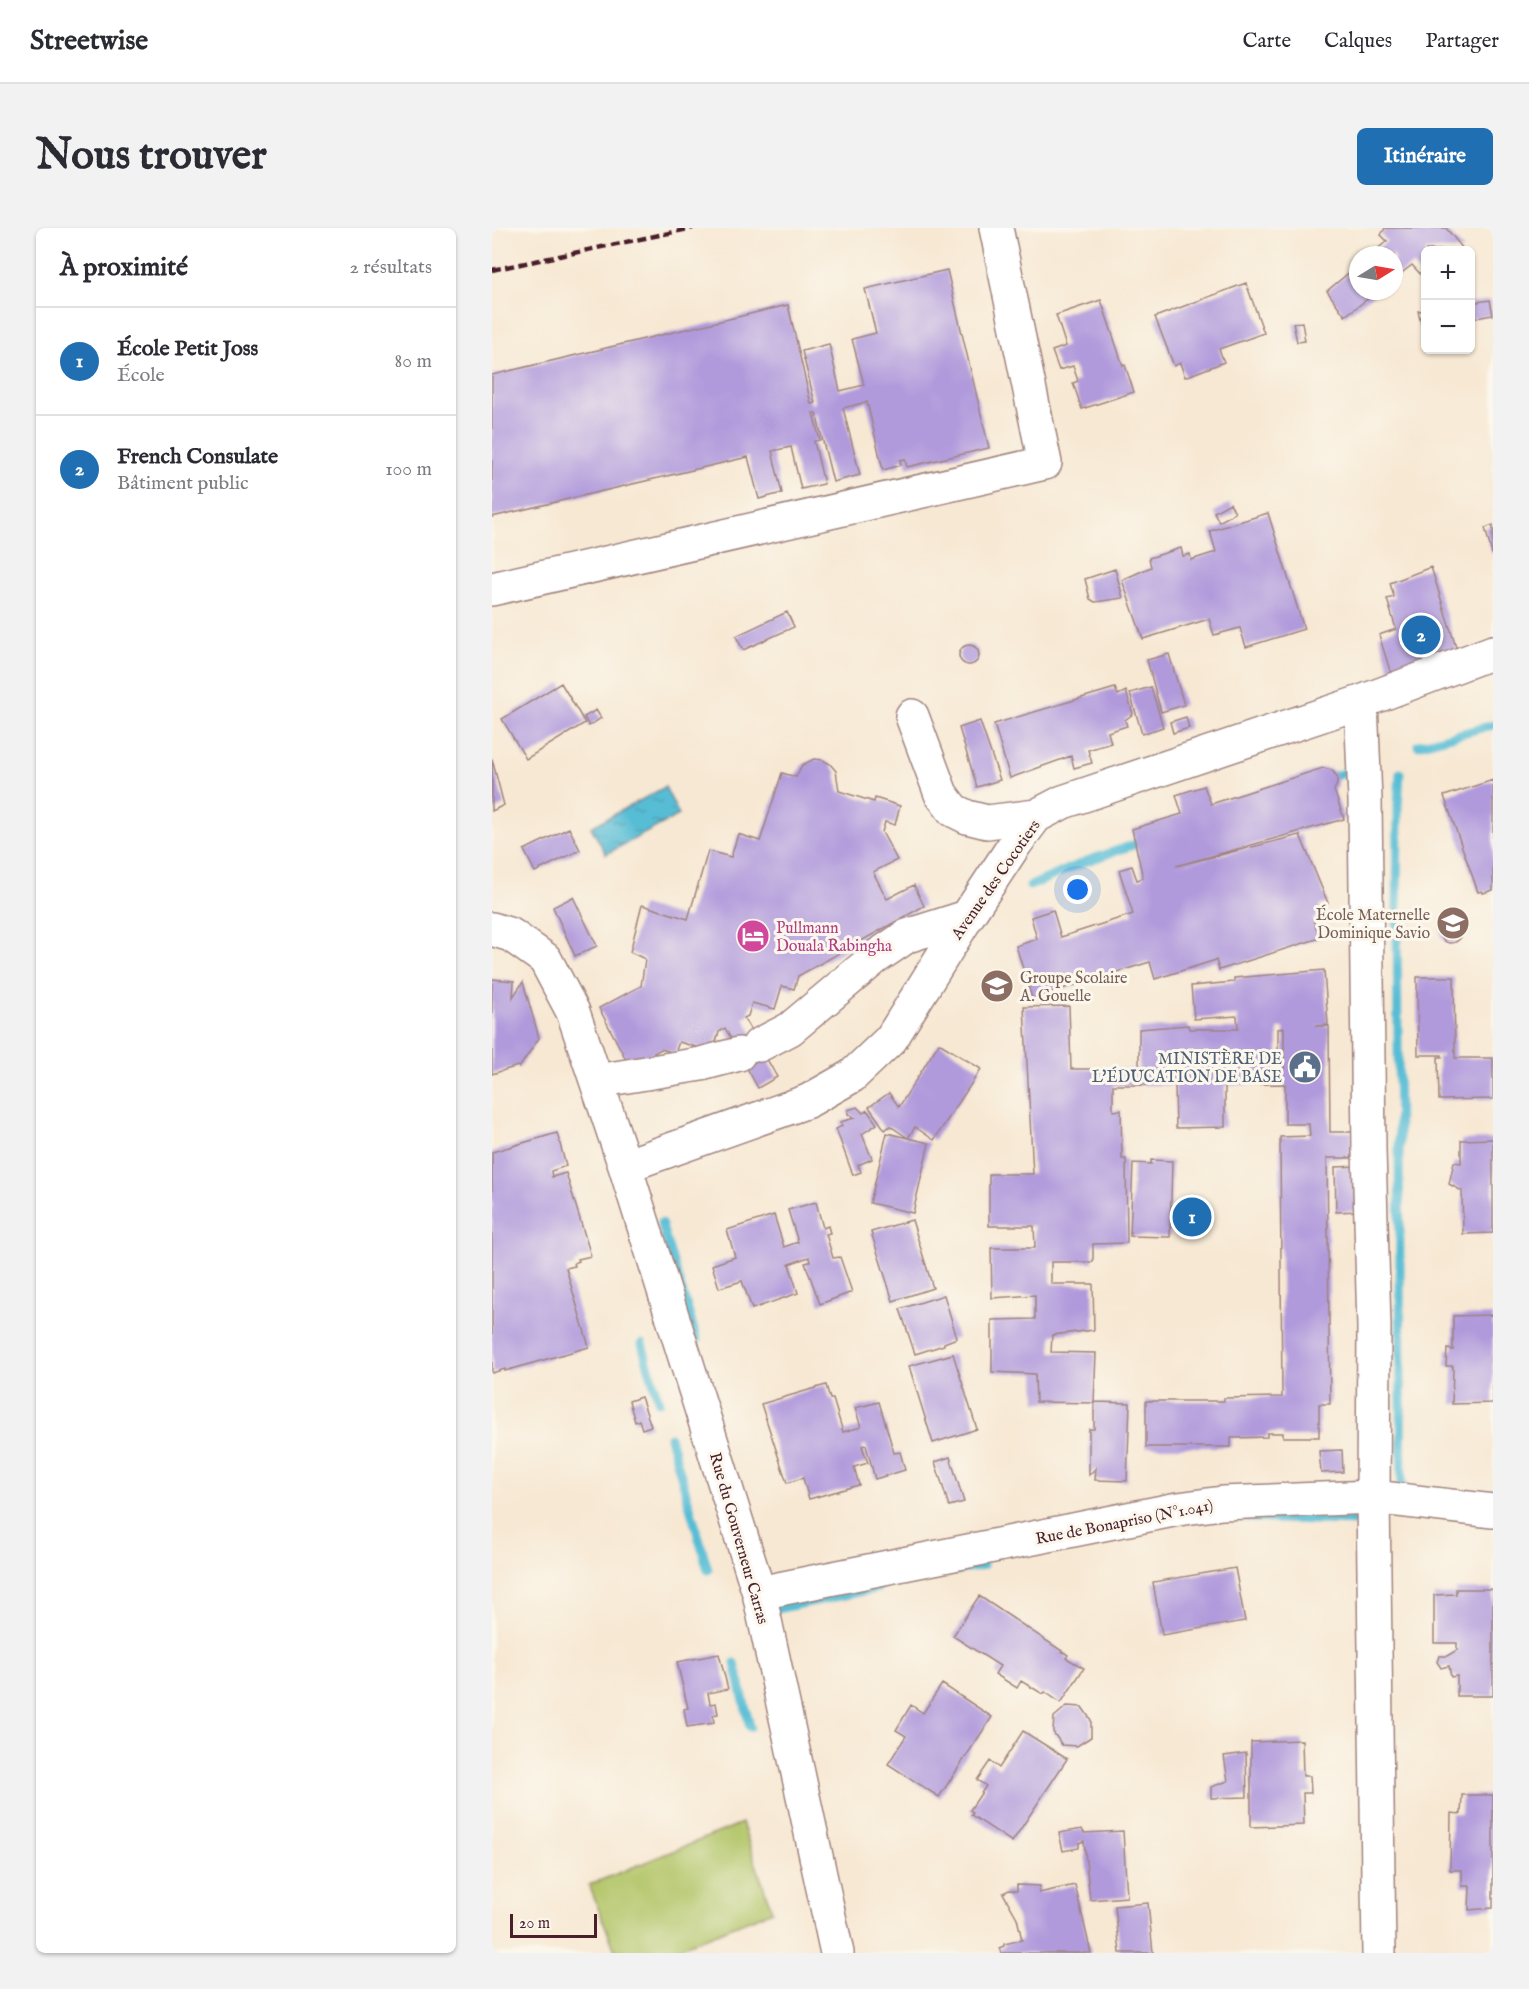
<!DOCTYPE html>
<html lang="fr">
<meta charset="utf-8">
<style>
:root{--surface:#fff;--page:#f2f2f3;--text:#2b2b33;--muted:#7c7c81;--line:#e1e1e2;--accent:#1f6fb2}
body{margin:0;font-family:"IM FELL English",serif;background:var(--page);color:var(--text)}
.controls{position:absolute;right:18px;top:18px;display:grid;overflow:hidden;border-radius:9px;box-shadow:0 2px 4px #0004}
.controls button{width:54px;height:54px;display:grid;place-items:center;padding:0;border:0;border-bottom:2px solid var(--line);background:var(--surface);color:var(--text);font:30px sans-serif}
.compass{position:absolute;left:857px;top:18px;width:54px;height:54px;border-radius:50%;background:var(--surface);box-shadow:0 2px 4px #0004;rotate:79deg}
.scale{position:absolute;left:18px;bottom:15px;width:87px;box-sizing:border-box;padding-left:6px;border:3px solid #4a1f2b;border-top:0;font-size:16px;line-height:21px;white-space:nowrap;color:#4a1f2b;-webkit-text-stroke:4px #fbf7ec;paint-order:stroke}
.you{position:absolute;left:586px;top:662px;width:21px;height:21px;margin:-15px;border:4px solid #fff;border-radius:50%;background:#1a73e8;box-shadow:0 0 0 9px #1a73e833}
.badge{display:grid;place-items:center;width:39px;height:39px;border-radius:50%;background:var(--accent);color:#fff;font-size:20px;font-weight:700}
.pin{position:absolute;translate:-50% -50%;border:3px solid #fff;box-shadow:0 2px 6px #0006}
.list{margin:0;padding:0;list-style:none}
h2{display:flex;justify-content:space-between;align-items:center;height:78px;margin:0;padding:0 24px;font-size:26px}
h2 small{font-size:20px;font-weight:400;color:var(--muted)}
.list li{display:grid;grid-template-columns:39px 1fr auto;gap:18px;align-items:center;box-sizing:border-box;height:108px;padding:0 24px;border-top:2px solid var(--line)}
.list b{display:block;font-size:22px;white-space:nowrap}
.list p{margin:0;font-size:20px;white-space:nowrap;color:var(--muted)}
.list em{font-size:20px;font-style:normal;color:var(--muted)}
.map{position:relative;flex:none;width:1001px;height:1725px;overflow:hidden;border-radius:9px}
header{display:flex;align-items:center;gap:36px;box-sizing:border-box;height:84px;padding:0 30px;background:var(--surface);border-bottom:2px solid var(--line)}
header strong{font-size:28px}
nav{display:flex;gap:33px;margin-inline-start:auto;font-size:21px}
.intro{display:flex;align-items:center;justify-content:space-between;box-sizing:border-box;height:144px;padding:0 36px}
h1{margin:0;font-size:42px}
.button{padding:15px 27px;border-radius:9px;background:var(--accent);color:#fff;font-size:21px;font-weight:700}
main{display:flex;gap:36px;padding:0 36px}
aside{flex:1;background:var(--surface);border-radius:9px;box-shadow:0 2px 4px #0004}
.map>svg:first-child{display:block}
.green{fill:#b3c66a;stroke:#7e724a;stroke-width:1.5}
.water{fill:url(#water-ripples);stroke:#506e80;stroke-width:1.5}
.lines{fill:none;stroke-linecap:round;stroke-linejoin:round}
.stream{stroke:#57bdd5;stroke-width:9}
.building{fill:#b09adc;fill-rule:evenodd}
.minor-casing{stroke:#a0847f;stroke-width:36}
.minor{stroke:#fff;stroke-width:33}
.rail{stroke:#4a1f2b;stroke-width:4.5;stroke-dasharray:9 4.5;stroke-linecap:butt}
.labels{text-anchor:middle;stroke-width:6;stroke-linejoin:round;paint-order:stroke}
.street-label{font-size:16px;fill:#4a1f2b;stroke:#fbf7ec}
.education-label{font-size:16px;fill:#785e54;stroke:#fbf7ec;text-anchor:end}
.hotel-label{font-size:16px;fill:#b23c85;stroke:#fbf7ec;text-anchor:start}
.service-label{font-size:16px;fill:#4e5e75;stroke:#fbf7ec;text-anchor:end}
</style>
<header>
<strong>Streetwise</strong>
<nav><a>Carte</a><a>Calques</a><a>Partager</a></nav>
</header>
<div class="intro"><h1>Nous trouver</h1><a class="button">Itinéraire</a></div>
<main>
<aside>
<h2>À proximité<small>2 résultats</small></h2>
<ul class="list">
<li><span class="badge">1</span><div><b>École Petit Joss</b><p>École</p></div><em>80 m</em></li>
<li><span class="badge">2</span><div><b>French Consulate</b><p>Bâtiment public</p></div><em>100 m</em></li>
</ul>
</aside>
<div class="map">
<svg width="1001" height="1725" viewBox="0 0 1001 1725">
<defs>
<pattern id="water-ripples" width="26" height="14" patternUnits="userSpaceOnUse" patternTransform="scale(1.5)"><rect width="26" height="14" fill="#57bdd5"/><path d="M2 4q2-2 4 0t4 0M15 11q2-2 4 0t4 0" fill="none" stroke="#4a99ad"/></pattern>
</defs>
<rect width="100%" height="100%" fill="#fbf7ec"/>
<filter id="ink" filterUnits="userSpaceOnUse"><feTurbulence type="fractalNoise" baseFrequency=".0167" numOctaves="2"/><feDisplacementMap in="SourceGraphic" scale="12" xChannelSelector="R" yChannelSelector="G"/><feConvolveMatrix kernelMatrix="1 2 1 2 8 2 1 2 1" color-interpolation-filters="sRGB"/></filter>
<filter id="wash" filterUnits="userSpaceOnUse"><feTurbulence type="fractalNoise" baseFrequency=".008" numOctaves="4" result="noise"/><feDisplacementMap in="SourceGraphic" scale="24" xChannelSelector="R" yChannelSelector="G"/><feGaussianBlur stdDeviation="1.35" result="paint"/><feColorMatrix in="noise" values="0 0 0 0 0 0 0 0 0 0 0 0 0 0 0 0 0 1.4 0 .05"/><feComposite in="paint" operator="in"/></filter>
<g filter="url(#wash)">
<rect width="100%" height="100%" fill="#f7e8d3"/>
<path class="green" d="M 250,1595 L 280,1683 L 174,1725 L 124,1725 L 97,1657 Z"/>
<path class="water" d="M 173,559 L 187,587 L 114,626 L 99,599 Z"/>
<g class="lines">
<path class="stream" d="M 926,517 L 1001,497
M 908,545 L 906,577 L 905,695 L 910,1265
M 837,550 L 855,544 L 860,555
M 538,658 L 595,633 L 644,616
M 169,995 L 205,1112
M 150,1116 L 167,1174
M 178,1209 L 216,1342
M 755,1290 L 866,1293
M 411,1353 L 491,1337
M 284,1381 L 386,1360
M 243,1435 L 258,1499"/>
</g>
<g id="blocks">
<path class="building" d="M 893,0 L 954,0 L 972,22 L 934,22 L 934,52 L 920,37 L 902,51 L 902,27 L 878,27 L 895,13 L 889,7 Z
M 866,37 L 866,63 L 886,63 L 853,88 L 835,63 Z
M 455,42 L 497,220 L 415,239 L 413,231 L 408,232 L 409,237 L 391,242 L 375,174 L 351,180 L 368,247 L 341,254 L 324,185 L 321,185 L 328,212 L 322,213 L 332,256 L 309,261 L 299,219 L 280,223 L 290,265 L 267,271 L 256,229 L 0,289 L 0,147 L 296,77 L 319,176 L 323,175 L 310,123 L 337,116 L 348,163 L 372,157 L 360,111 L 384,105 L 373,61 Z
M 754,55 L 772,105 L 727,121 L 732,134 L 693,149 L 688,135 L 682,138 L 663,89 Z
M 609,72 L 631,138 L 633,137 L 642,164 L 590,181 L 581,155 L 586,153 L 581,138 L 567,142 L 560,123 L 574,118 L 564,87 Z
M 998,72 L 1001,87 L 978,91 L 978,75 Z
M 934,82 L 934,99 L 930,100 L 926,83 Z
M 810,94 L 813,113 L 805,114 L 801,95 Z
M 738,275 L 743,285 L 727,294 L 722,284 Z
M 776,285 L 812,401 L 754,419 L 748,400 L 722,407 L 717,391 L 651,411 L 630,352 L 659,339 L 657,330 L 689,320 L 691,328 L 698,326 L 699,332 L 724,324 L 718,303 Z
M 1001,297 L 1001,326 L 1000,326 L 993,300 Z
M 939,339 L 967,429 L 900,449 L 887,407 L 904,401 L 895,371 L 902,369 L 898,355 Z
M 623,341 L 631,370 L 603,374 L 598,371 L 593,351 Z
M 295,384 L 302,399 L 251,422 L 244,408 Z
M467 427a10 10 0 1 1 20 0a10 10 0 1 1-20 0Z
M 677,426 L 692,477 L 669,484 L 655,432 Z
M 69,455 L 93,495 L 34,531 L 10,491 Z
M 659,459 L 671,499 L 650,506 L 638,465 Z
M 623,460 L 626,467 L 634,463 L 641,486 L 633,492 L 635,498 L 616,504 L 619,515 L 596,522 L 600,535 L 582,540 L 579,528 L 518,550 L 502,496 Z
M 104,482 L 109,490 L 97,498 L 92,489 Z
M 694,489 L 697,500 L 681,505 L 678,494 Z
M 488,493 L 508,552 L 485,559 L 467,500 Z
M 0,531 L 12,577 L 0,583 Z
M 322,531 L 331,532 L 338,536 L 344,543 L 347,563 L 382,574 L 383,570 L 408,578 L 403,597 L 393,594 L 390,604 L 405,632 L 381,644 L 395,671 L 422,657 L 432,678 L 306,748 L 302,761 L 290,758 L 283,781 L 260,775 L 256,788 L 252,790 L 285,849 L 266,860 L 233,800 L 227,804 L 221,824 L 187,814 L 183,825 L 169,821 L 138,839 L 107,780 L 149,758 L 153,731 L 138,724 L 150,677 L 196,691 L 216,623 L 239,629 L 246,606 L 268,613 L 290,545 L 304,549 L 310,537 Z
M 831,540 L 840,542 L 845,549 L 845,556 L 842,562 L 852,591 L 684,638 L 808,607 L 836,675 L 827,678 L 830,687 L 821,691 L 828,710 L 727,742 L 724,732 L 663,751 L 658,734 L 540,770 L 524,718 L 545,711 L 539,689 L 561,682 L 569,709 L 641,686 L 627,642 L 640,638 L 645,652 L 651,650 L 640,601 L 690,586 L 684,567 L 712,558 L 719,576 Z
M 1001,552 L 1001,662 L 991,665 L 990,663 L 986,664 L 952,568 Z
M 77,600 L 88,622 L 43,644 L 32,622 Z
M 81,669 L 105,718 L 83,728 L 61,679 Z
M948 704a11 11 0 1 1 22 0a11 11 0 1 1-22 0Z
M 832,742 L 836,797 L 823,798 L 837,798 L 838,904 L 860,904 L 860,930 L 835,930 L 838,1176 L 827,1176 L 827,1209 L 791,1209 L 791,1205 L 775,1205 L 775,1209 L 739,1210 L 739,1219 L 654,1219 L 654,1173 L 732,1173 L 732,1170 L 790,1169 L 788,909 L 818,908 L 817,896 L 793,896 L 793,856 L 733,857 L 733,899 L 684,900 L 683,857 L 621,857 L 621,883 L 629,882 L 630,931 L 634,931 L 635,1015 L 601,1016 L 601,1034 L 559,1034 L 559,1056 L 601,1056 L 602,1102 L 560,1107 L 559,1124 L 604,1125 L 602,1174 L 638,1175 L 635,1253 L 603,1252 L 604,1240 L 597,1247 L 597,1201 L 602,1201 L 602,1175 L 544,1174 L 543,1146 L 500,1144 L 500,1092 L 543,1091 L 543,1067 L 500,1070 L 499,1020 L 543,1020 L 542,998 L 497,998 L 497,946 L 541,946 L 532,779 L 577,778 L 579,841 L 647,841 L 647,801 L 696,797 L 697,801 L 746,801 L 745,788 L 702,791 L 699,758 L 742,754 L 742,750 ZM 792,800 L 792,841 L 786,841 L 786,801 Z
M 925,749 L 962,749 L 963,830 L 1001,830 L 1001,871 L 947,872 L 946,829 L 950,829 L 950,827 L 926,827 Z
M 0,751 L 22,753 L 21,769 L 31,754 L 47,810 L 27,840 L 26,838 L 0,846 Z
M 447,815 L 489,841 L 442,912 L 423,899 L 416,910 L 398,898 L 393,902 L 377,879 L 397,865 L 407,879 Z
M 365,879 L 371,885 L 375,882 L 385,896 L 370,906 L 380,931 L 366,937 L 369,944 L 361,947 L 344,901 L 350,898 L 348,894 L 363,890 L 356,886 L 356,882 Z
M 65,905 L 74,938 L 59,943 L 60,949 L 74,945 L 99,1028 L 86,1031 L 87,1033 L 82,1035 L 83,1038 L 74,1040 L 97,1119 L 13,1143 L 13,1141 L 0,1145 L 0,924 Z
M 395,905 L 437,915 L 421,985 L 378,975 Z
M 1001,911 L 1001,1005 L 971,1006 L 970,963 L 957,956 L 962,934 L 969,935 L 969,912 Z
M 659,932 L 680,933 L 678,1009 L 638,1008 L 641,935 L 659,936 Z
M 867,938 L 868,983 L 844,984 L 843,939 Z
M 324,974 L 331,1000 L 336,998 L 338,1005 L 334,1006 L 341,1030 L 348,1029 L 360,1064 L 328,1076 L 313,1035 L 318,1034 L 317,1029 L 297,1036 L 306,1065 L 260,1081 L 250,1053 L 227,1060 L 220,1037 L 243,1029 L 235,1002 L 282,987 L 292,1019 L 306,1014 L 296,982 Z
M 420,992 L 441,1060 L 401,1073 L 379,1004 Z
M 452,1067 L 465,1110 L 452,1115 L 452,1117 L 423,1126 L 408,1081 Z
M 1001,1087 L 1001,1175 L 960,1176 L 961,1138 L 954,1138 L 955,1121 L 961,1122 L 961,1088 Z
M 461,1126 L 485,1201 L 441,1215 L 417,1138 Z
M 334,1157 L 338,1171 L 341,1171 L 351,1204 L 369,1199 L 363,1180 L 387,1174 L 402,1225 L 408,1224 L 413,1242 L 383,1251 L 374,1217 L 370,1218 L 376,1235 L 362,1239 L 367,1257 L 317,1271 L 311,1250 L 295,1255 L 269,1176 Z
M 149,1169 L 159,1198 L 150,1201 L 147,1192 L 143,1194 L 137,1173 Z
M 850,1222 L 851,1244 L 829,1245 L 827,1223 Z
M 458,1229 L 472,1274 L 457,1278 L 443,1234 Z
M 743,1340 L 753,1393 L 670,1407 L 661,1354 Z
M 964,1361 L 1001,1361 L 1001,1468 L 965,1468 L 965,1448 L 959,1449 L 957,1438 L 949,1440 L 945,1434 L 947,1428 L 955,1428 L 965,1422 L 965,1415 L 942,1415 L 942,1367 L 964,1366 Z
M 487,1368 L 576,1427 L 574,1430 L 592,1440 L 569,1475 L 553,1464 L 551,1466 L 529,1453 L 525,1460 L 503,1446 L 508,1438 L 461,1408 Z
M 227,1426 L 236,1461 L 216,1465 L 218,1476 L 224,1475 L 226,1486 L 221,1487 L 222,1495 L 195,1499 L 192,1481 L 196,1480 L 185,1434 Z
M 450,1456 L 500,1489 L 447,1569 L 396,1536 L 414,1508 L 404,1502 L 419,1477 L 431,1485 Z
M 575,1478 L 590,1479 L 599,1492 L 599,1509 L 585,1518 L 570,1517 L 561,1504 L 562,1489 Z
M 531,1503 L 575,1531 L 520,1614 L 479,1587 L 481,1585 L 478,1582 L 494,1558 L 485,1552 L 498,1533 L 507,1540 Z
M 810,1512 L 811,1548 L 818,1548 L 819,1565 L 811,1565 L 812,1597 L 759,1599 L 759,1514 Z
M 754,1525 L 755,1569 L 719,1570 L 719,1559 L 736,1553 L 732,1528 Z
M 970,1567 L 1001,1567 L 1001,1680 L 977,1682 L 978,1658 L 970,1658 L 970,1642 L 958,1642 L 959,1585 L 969,1586 Z
M 590,1601 L 592,1605 L 631,1603 L 635,1669 L 598,1672 L 592,1613 L 587,1615 L 587,1620 L 571,1623 L 567,1605 Z
M 525,1657 L 548,1658 L 547,1665 L 583,1657 L 599,1725 L 509,1725 L 507,1720 L 512,1718 L 512,1716 L 530,1712 L 525,1690 L 511,1665 L 517,1662 L 525,1663 Z
M 656,1675 L 661,1725 L 628,1725 L 623,1678 Z"/>
</g>
</g>
<g filter="url(#ink)">
<use href="#blocks" fill-opacity="0" stroke="#a0847f" stroke-width="1.5"/>
<g class="lines">
<defs>
<path id="minor" d="M 0,361 L 553,235 L 504,0
M 869,474 L 873,572 L 877,922 L 882,1099 L 881,1269 L 887,1725
M 420,488 L 449,566 L 461,582 L 475,589 L 495,594 L 544,588
M 0,701 L 19,707 L 53,731 L 81,784 L 133,938 L 267,1365 L 345,1725
M 267,817 L 298,801 L 384,729 L 415,708 L 475,689
M 105,853 L 209,836 L 247,826
M 133,938 L 316,873 L 360,848 L 399,811 L 475,689 L 523,616 L 544,588 L 571,574 L 869,474 L 1001,424
M 267,1365 L 686,1281 L 730,1275 L 881,1269 L 1001,1283"/>
</defs>
<use href="#minor" class="minor-casing"/>
<use href="#minor" class="minor"/>
<path class="rail" d="M 0,42 L 201,0"/>
</g>
</g>
<defs>
<symbol id="school-disc" viewBox="-11 -11 22 22"><circle r="9.5" fill="#8d6e63" stroke="#fbf7ec"/><path d="M0-5L7-2L0 1L-7-2ZM-4 1L0 2.5L4 1V4Q0 6-4 4Z" fill="#fff"/></symbol>
<symbol id="hotel-disc" viewBox="-11 -11 22 22"><circle r="9.5" fill="#d1479c" stroke="#fbf7ec"/><path d="M-6-4.5h1.5V1H6V5H4.5V3h-9V5H-6ZM-4 0a1.8 1.8 0 1 1 3.6 0ZM.5 0V-2.5h3Q6-2.5 6 0Z" fill="#fff"/></symbol>
<symbol id="civic-disc" viewBox="-11 -11 22 22"><circle r="9.5" fill="#5c6f8a" stroke="#fbf7ec"/><path d="M-.6-6.5H3V-4.5H.6V-3L4-1V1h2V6H-6V1h2V-1L-.6-3ZM-1.2 2.5V6h2.4V2.5Z" fill="#fff"/></symbol>
</defs>
<g fill-rule="evenodd">
<use href="#school-disc" x="942" y="676" width="38" height="38"/>
<use href="#hotel-disc" x="242" y="689" width="38" height="38"/>
<use href="#school-disc" x="486" y="739" width="38" height="38"/>
<use href="#civic-disc" x="794" y="820" width="38" height="38"/>
</g>
<g class="labels">
<g class="street-label">
<text transform="translate(503 651) rotate(-55)" y="6">Avenue des Cocotiers</text>
<text transform="translate(632 1293) rotate(-11)" y="6">Rue de Bonapriso (N°1.041)</text>
<text transform="translate(248 1310) rotate(74)" y="6">Rue du Gouverneur Carras</text>
</g>
<g class="education-label">
<text x="938" y="692">École Maternelle<tspan x="938" dy="18">Dominique Savio</tspan></text>
<text x="528" y="755" text-anchor="start">Groupe Scolaire<tspan x="528" dy="18">A. Gouelle</tspan></text>
</g>
<g class="hotel-label">
<text x="284" y="705">Pullmann<tspan x="284" dy="18">Douala Rabingha</tspan></text>
</g>
<g class="service-label">
<text x="790" y="836">MINISTÈRE DE<tspan x="790" dy="18">L'ÉDUCATION DE BASE</tspan></text>
</g>
</g>
</svg>
<div class="controls">
<button>+</button>
<button>−</button>
</div>
<svg class="compass" viewBox="-18 -18 36 36"><path d="M0-13l5 13h-10z" fill="#e53935"/><path d="M0 13l5-13h-10z" fill="#7c7c81"/></svg>
<div class="scale">20 m</div>
<div class="you"></div>
<div class="pin badge" style="left:700px;top:989px">1</div>
<div class="pin badge" style="left:929px;top:407px">2</div>
</div>
</main>
